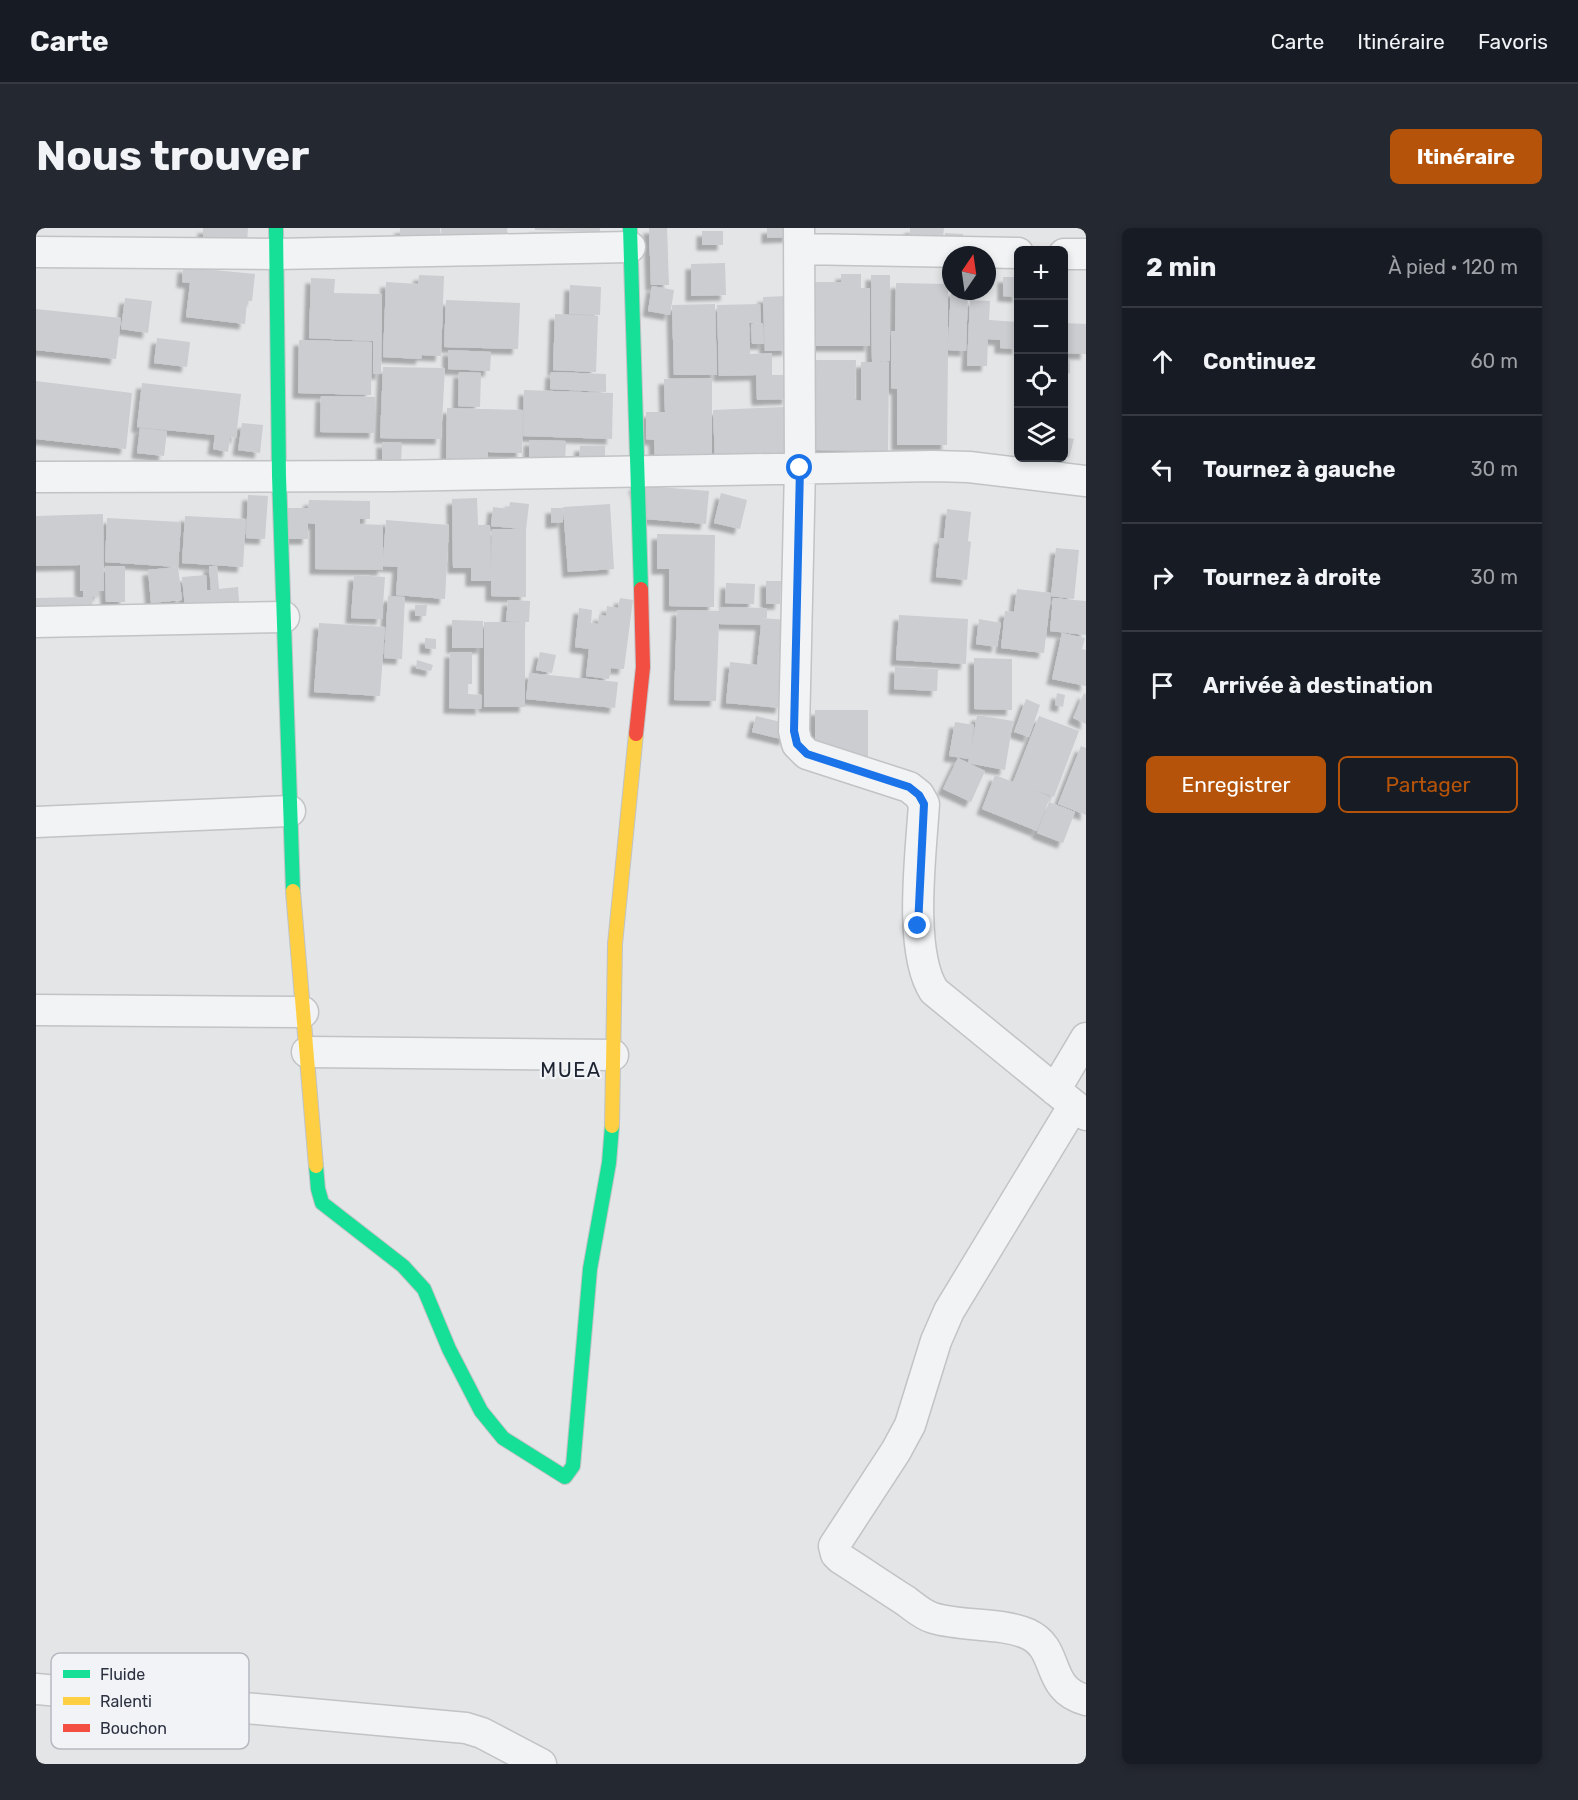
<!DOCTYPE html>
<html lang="fr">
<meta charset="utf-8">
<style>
:root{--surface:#171b24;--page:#242831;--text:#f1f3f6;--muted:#9ea1a6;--line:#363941;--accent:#b45309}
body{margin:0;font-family:Rubik,sans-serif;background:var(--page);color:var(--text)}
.controls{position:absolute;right:18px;top:18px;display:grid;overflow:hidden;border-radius:9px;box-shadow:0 3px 9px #0003}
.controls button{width:54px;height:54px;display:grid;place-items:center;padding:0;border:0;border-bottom:2px solid var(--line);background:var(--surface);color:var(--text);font:30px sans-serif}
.compass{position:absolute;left:906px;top:18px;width:54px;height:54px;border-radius:50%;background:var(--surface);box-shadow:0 3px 9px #0003;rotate:13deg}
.stop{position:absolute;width:18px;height:18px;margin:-14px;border:4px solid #1a73e8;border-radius:50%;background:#fff}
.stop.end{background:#1a73e8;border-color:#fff;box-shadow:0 2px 6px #0008}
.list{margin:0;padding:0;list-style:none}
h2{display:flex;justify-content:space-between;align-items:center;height:78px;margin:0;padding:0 24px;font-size:26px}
h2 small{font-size:20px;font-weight:400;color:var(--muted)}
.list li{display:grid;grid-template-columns:39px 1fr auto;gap:18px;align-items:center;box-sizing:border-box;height:108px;padding:0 24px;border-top:2px solid var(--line)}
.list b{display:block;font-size:22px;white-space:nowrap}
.list em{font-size:20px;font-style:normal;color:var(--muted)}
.actions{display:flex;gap:12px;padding:18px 24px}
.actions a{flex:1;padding:14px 0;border:2px solid var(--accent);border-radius:9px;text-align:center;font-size:21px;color:var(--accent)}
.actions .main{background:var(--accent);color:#fff}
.icon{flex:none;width:33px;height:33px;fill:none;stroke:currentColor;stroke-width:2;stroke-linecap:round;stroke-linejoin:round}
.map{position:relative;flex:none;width:1050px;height:1536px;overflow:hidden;border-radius:9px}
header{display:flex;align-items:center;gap:36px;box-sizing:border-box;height:84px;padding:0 30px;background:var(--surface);border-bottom:2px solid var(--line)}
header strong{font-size:28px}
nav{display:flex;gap:33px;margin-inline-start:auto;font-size:21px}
.intro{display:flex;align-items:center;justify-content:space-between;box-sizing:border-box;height:144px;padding:0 36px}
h1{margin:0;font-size:42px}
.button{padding:15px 27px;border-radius:9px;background:var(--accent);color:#fff;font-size:21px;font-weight:700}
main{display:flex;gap:36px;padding:0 36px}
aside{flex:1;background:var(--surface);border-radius:9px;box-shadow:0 3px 9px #0003}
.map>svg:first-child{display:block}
.building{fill:#cbcdd0;filter:url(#shadow)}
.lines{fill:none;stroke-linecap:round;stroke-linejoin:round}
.street-casing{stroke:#c1c3c5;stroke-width:33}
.fast-casing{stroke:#c1c3c5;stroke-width:16}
.slow-casing{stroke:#c1c3c5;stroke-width:16}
.jam-casing{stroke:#c1c3c5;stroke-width:16}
.street{stroke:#f2f3f5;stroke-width:30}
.fast{stroke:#16e098;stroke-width:14}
.slow{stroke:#ffcf43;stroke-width:14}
.jam{stroke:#f24e42;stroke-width:14}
.route{stroke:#1a73e8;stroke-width:8}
.labels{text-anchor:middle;stroke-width:4.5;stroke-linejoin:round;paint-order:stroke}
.quarter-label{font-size:20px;letter-spacing:1.5px;fill:#1d2331;stroke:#f1f3f7}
.key{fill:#f1f3f7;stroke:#b6b9c0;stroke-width:1.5}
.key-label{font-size:16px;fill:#2b3140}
</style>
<header>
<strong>Carte</strong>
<nav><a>Carte</a><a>Itinéraire</a><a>Favoris</a></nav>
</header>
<div class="intro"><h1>Nous trouver</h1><a class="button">Itinéraire</a></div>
<main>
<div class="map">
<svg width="1050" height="1536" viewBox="0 0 1050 1536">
<defs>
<filter id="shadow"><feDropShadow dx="-5.5" dy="5.5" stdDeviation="1.5" flood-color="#0004"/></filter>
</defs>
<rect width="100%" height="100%" fill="#e3e5e7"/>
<path class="building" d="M 167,0 L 212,0 L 211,15 L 167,17 Z
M 364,0 L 404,0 L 405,16 L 364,18 Z
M 405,0 L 471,0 L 472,13 L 406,16 Z
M 499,0 L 564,0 L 564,4 L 499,2 Z
M 613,0 L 631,0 L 633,57 L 615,57 Z
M 731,0 L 753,0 L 753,9 L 731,10 Z
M 874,0 L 908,0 L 906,18 L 873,15 Z
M 666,3 L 687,3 L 687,17 L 666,17 Z
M 909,5 L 927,6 L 926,18 L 908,17 Z
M 689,35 L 690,67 L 655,68 L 655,36 Z
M 147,39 L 219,46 L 216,73 L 211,73 L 209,96 L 150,89 L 154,55 L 146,54 Z
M 805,46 L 825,46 L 825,60 L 834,60 L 834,118 L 777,118 L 777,54 L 805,54 Z
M 383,47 L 408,48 L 405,128 L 386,127 L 385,131 L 347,129 L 350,54 L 382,56 Z
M 835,47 L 854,47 L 854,133 L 839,133 L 853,134 L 852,223 L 777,222 L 777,132 L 820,132 L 819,172 L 825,173 L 825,134 L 836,134 Z
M 967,49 L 982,49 L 982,69 L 967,68 Z
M 275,50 L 299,51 L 298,65 L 346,66 L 345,146 L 337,146 L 337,113 L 273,110 Z
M 860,55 L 912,56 L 912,116 L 915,63 L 932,63 L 930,123 L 912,122 L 911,217 L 861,217 L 861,161 L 855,160 L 855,103 L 859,103 Z
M 534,57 L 565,59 L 564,87 L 533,86 Z
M 616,58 L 638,62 L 634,87 L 612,83 Z
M 750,68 L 752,122 L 729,123 L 727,69 Z
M 89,70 L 116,73 L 112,105 L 85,101 Z
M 410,72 L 484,75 L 482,121 L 408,119 Z
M 934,72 L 954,73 L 953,92 L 982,94 L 982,121 L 964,120 L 964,112 L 952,111 L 951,138 L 931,138 Z
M 679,76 L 681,147 L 638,147 L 636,77 Z
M 724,76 L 725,95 L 713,95 L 714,126 L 736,125 L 736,147 L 751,147 L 752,171 L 721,172 L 720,147 L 683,148 L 681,77 Z
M 0,81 L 85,90 L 80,131 L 0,122 Z
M 519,86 L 562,88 L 560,144 L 517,142 Z
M 727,95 L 728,116 L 716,116 L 715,96 Z
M 1028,95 L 1050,96 L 1050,126 L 1028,125 Z
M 121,110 L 154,114 L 151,139 L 118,135 Z
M 263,112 L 336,114 L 335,167 L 262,165 Z
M 412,122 L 455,124 L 454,143 L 412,141 Z
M 1028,131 L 1034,131 L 1034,145 L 1028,146 Z
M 347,139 L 409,140 L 405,211 L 344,210 Z
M 423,144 L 445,145 L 444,179 L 422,178 Z
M 515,144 L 570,146 L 570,164 L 514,161 Z
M 676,150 L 676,232 L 619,232 L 618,212 L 610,211 L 610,184 L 629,184 L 628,151 Z
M 0,153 L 96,165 L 90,221 L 0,211 Z
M 106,155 L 205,166 L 200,210 L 194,209 L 192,224 L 177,221 L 179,207 L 101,199 Z
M 488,162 L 577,165 L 576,211 L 487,208 Z
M 285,168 L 339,169 L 339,205 L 284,204 Z
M 748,179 L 751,229 L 679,233 L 677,182 Z
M 411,180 L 487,182 L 486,225 L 452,224 L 452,234 L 410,233 Z
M 206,195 L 227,197 L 224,225 L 202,222 Z
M 104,200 L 131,203 L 128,228 L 101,225 Z
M 1028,209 L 1038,211 L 1033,230 L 1028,229 Z
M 493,212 L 530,213 L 529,236 L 493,235 Z
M 346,214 L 366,215 L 365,233 L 346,232 Z
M 544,218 L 569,218 L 569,237 L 543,236 Z
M 598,257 L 673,263 L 670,296 L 609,291 Z
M 685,265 L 711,272 L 704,301 L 678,295 Z
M 212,267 L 232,268 L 229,311 L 210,310 Z
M 441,270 L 442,297 L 454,297 L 455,344 L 456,301 L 486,301 L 455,298 L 457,279 L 473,281 L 474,274 L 493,276 L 490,302 L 490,369 L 455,368 L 455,353 L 435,353 L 435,340 L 417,340 L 416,271 Z
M 273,272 L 334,273 L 334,291 L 324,291 L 324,296 L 347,297 L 347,332 L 350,292 L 413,297 L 409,371 L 360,367 L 362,339 L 347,338 L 347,342 L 279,341 L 279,296 L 272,295 L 272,311 L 251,311 L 252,280 L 272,280 Z
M 574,276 L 578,341 L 532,344 L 527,279 Z
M 515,280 L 527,280 L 527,294 L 515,295 Z
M 911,281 L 935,284 L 932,313 L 935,314 L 931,352 L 900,349 L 904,310 L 908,310 Z
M 67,286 L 68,363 L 63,363 L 63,368 L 56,369 L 57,397 L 0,399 L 0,370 L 47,369 L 47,363 L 44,363 L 44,337 L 0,338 L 0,288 Z
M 149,288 L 210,291 L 207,339 L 146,335 Z
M 71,290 L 145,294 L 142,339 L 146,372 L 115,375 L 112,342 L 141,339 L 69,334 Z
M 621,306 L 679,307 L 678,379 L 633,378 L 633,341 L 621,341 Z
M 1020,320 L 1043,322 L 1038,371 L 1015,368 Z
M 69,338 L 89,338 L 89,374 L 70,374 Z
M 173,338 L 181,338 L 183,361 L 202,359 L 204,385 L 150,390 L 146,349 L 170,347 L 171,362 L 175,362 Z
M 318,347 L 349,349 L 346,391 L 315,390 Z
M 730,353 L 745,353 L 744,376 L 730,376 Z
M 690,355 L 719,356 L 718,376 L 689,375 Z
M 981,361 L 1015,365 L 1008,425 L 965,420 L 969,383 L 978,384 Z
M 352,368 L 369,369 L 366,431 L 348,430 Z
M 584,370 L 597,372 L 588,441 L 575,440 L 573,451 L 550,448 L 553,421 L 539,419 L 543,380 L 556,382 L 555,395 L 562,396 L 563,387 L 570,388 L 571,378 L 582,380 Z
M 1017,370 L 1050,373 L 1050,407 L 1014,403 Z
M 472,372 L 494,373 L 493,394 L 489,394 L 489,479 L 448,479 L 448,394 L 484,394 L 470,393 Z
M 379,377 L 391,377 L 390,388 L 379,388 Z
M 683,379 L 731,380 L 731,390 L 724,390 L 752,392 L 745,480 L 690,475 L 694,434 L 721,437 L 725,397 L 683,396 L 680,473 L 638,472 L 641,382 L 683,383 Z
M 863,387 L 932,391 L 930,436 L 860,432 Z
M 943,391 L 965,395 L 961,419 L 940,416 Z
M 416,392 L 447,393 L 447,420 L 416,420 Z
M 283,395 L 349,399 L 344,468 L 278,464 Z
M 1026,405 L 1049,410 L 1046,421 L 1050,422 L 1050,458 L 1016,451 Z
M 389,410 L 400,411 L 400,421 L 389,420 Z
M 414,424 L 436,424 L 436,456 L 432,456 L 432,466 L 446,467 L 445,481 L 413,480 Z
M 504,424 L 520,427 L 516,445 L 500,442 Z
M 938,430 L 976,431 L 976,482 L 938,481 Z
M 381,432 L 397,437 L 395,443 L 380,440 Z
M 859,439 L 902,441 L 901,463 L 858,461 Z
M 493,445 L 582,454 L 579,480 L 490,471 Z
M 1021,465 L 1029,467 L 1027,479 L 1019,477 Z
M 1048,465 L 1050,466 L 1050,496 L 1037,490 Z
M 990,471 L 1004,477 L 993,509 L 978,504 Z
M 779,482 L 832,482 L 832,531 L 779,532 Z
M 941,487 L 977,493 L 969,542 L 932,535 L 933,531 L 913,528 L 919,494 L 938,497 L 935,522 Z
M 720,488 L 753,496 L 749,512 L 716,504 Z
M 1003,488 L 1043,503 L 1018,569 L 999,562 L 1014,569 L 1001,603 L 946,581 L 959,547 L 977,554 Z
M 1045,518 L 1050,520 L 1050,587 L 1022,576 Z
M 922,530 L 949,543 L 935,574 L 907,561 Z
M 1013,574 L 1039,584 L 1027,615 L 1001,605 Z"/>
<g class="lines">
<defs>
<path id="street" d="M 763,0 L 764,240 L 758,503 L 761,516 L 771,526 L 873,559 L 883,567 L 888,576 C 885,625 872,723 898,763 L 1050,887
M 764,21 L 982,25
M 0,24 L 240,26 L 594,19
M 1028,26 L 1050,26
M 0,249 L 356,248 L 897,238 L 933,239 L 1050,253
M 0,394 L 248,389
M 0,594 L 254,583
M 0,782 L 267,784
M 271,824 L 577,827
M 1019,862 L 1050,810
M 1038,877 L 913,1083 L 900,1113 L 874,1197 L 860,1223 L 798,1318 L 800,1326 L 804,1330 C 826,1344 848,1359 870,1373 C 878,1379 887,1387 897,1390 C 927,1399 964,1394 992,1406 C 1025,1421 1008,1461 1050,1472
M 0,1461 L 430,1500 L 446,1505 L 505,1536"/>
<path id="fast" d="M 240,0 L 243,248 L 257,663
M 594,0 L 605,361
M 280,938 L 282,961 L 286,975 L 367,1038 L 388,1061 L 413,1121 L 445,1183 L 467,1210 L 529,1249 L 537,1238 L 554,1041 L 573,935 L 576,898"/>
<path id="slow" d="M 257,663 L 280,938
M 576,898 L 579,716 L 600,506"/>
<path id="jam" d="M 600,506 L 607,439 L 605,361"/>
</defs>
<use href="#street" class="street-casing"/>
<use href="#fast" class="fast-casing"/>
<use href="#slow" class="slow-casing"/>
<use href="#jam" class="jam-casing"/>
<use href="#street" class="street"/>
<use href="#fast" class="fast"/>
<use href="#slow" class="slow"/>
<use href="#jam" class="jam"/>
</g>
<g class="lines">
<path class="route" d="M 764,240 L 758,503 L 761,516 L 771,526 L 873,559 L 883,567 L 888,576 L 882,698"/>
</g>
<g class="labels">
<g class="quarter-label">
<text x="535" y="849">MUEA</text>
</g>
</g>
<rect x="15" y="1425" width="198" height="96" rx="9" class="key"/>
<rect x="27" y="1442" width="27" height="8" fill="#16e098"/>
<rect x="27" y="1469" width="27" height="8" fill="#ffcf43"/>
<rect x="27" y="1496" width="27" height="8" fill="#f24e42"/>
<g class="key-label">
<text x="64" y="1452">Fluide</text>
<text x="64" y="1479">Ralenti</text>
<text x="64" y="1506">Bouchon</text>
</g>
</svg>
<div class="controls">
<button>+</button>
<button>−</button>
<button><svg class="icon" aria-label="locate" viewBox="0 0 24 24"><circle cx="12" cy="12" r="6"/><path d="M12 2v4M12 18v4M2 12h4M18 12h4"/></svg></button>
<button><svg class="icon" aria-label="layers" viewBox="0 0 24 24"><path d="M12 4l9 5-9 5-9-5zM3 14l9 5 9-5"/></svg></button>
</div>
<svg class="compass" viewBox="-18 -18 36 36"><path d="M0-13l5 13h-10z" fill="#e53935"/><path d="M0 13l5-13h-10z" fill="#9ea1a6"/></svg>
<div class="stop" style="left:764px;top:240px"></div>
<div class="stop end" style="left:882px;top:698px"></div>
</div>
<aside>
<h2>2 min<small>À pied · 120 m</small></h2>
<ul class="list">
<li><svg class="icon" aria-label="ahead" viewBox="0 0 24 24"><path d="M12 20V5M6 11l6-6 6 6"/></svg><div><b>Continuez</b></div><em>60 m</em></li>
<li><svg class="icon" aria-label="left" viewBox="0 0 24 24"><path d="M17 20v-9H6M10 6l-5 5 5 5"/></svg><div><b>Tournez à gauche</b></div><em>30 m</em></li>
<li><svg class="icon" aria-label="right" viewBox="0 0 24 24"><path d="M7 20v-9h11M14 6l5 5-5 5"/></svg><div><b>Tournez à droite</b></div><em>30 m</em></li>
<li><svg class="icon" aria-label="arrive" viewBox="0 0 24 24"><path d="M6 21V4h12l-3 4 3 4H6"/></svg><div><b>Arrivée à destination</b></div></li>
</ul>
<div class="actions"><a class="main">Enregistrer</a><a>Partager</a></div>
</aside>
</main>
